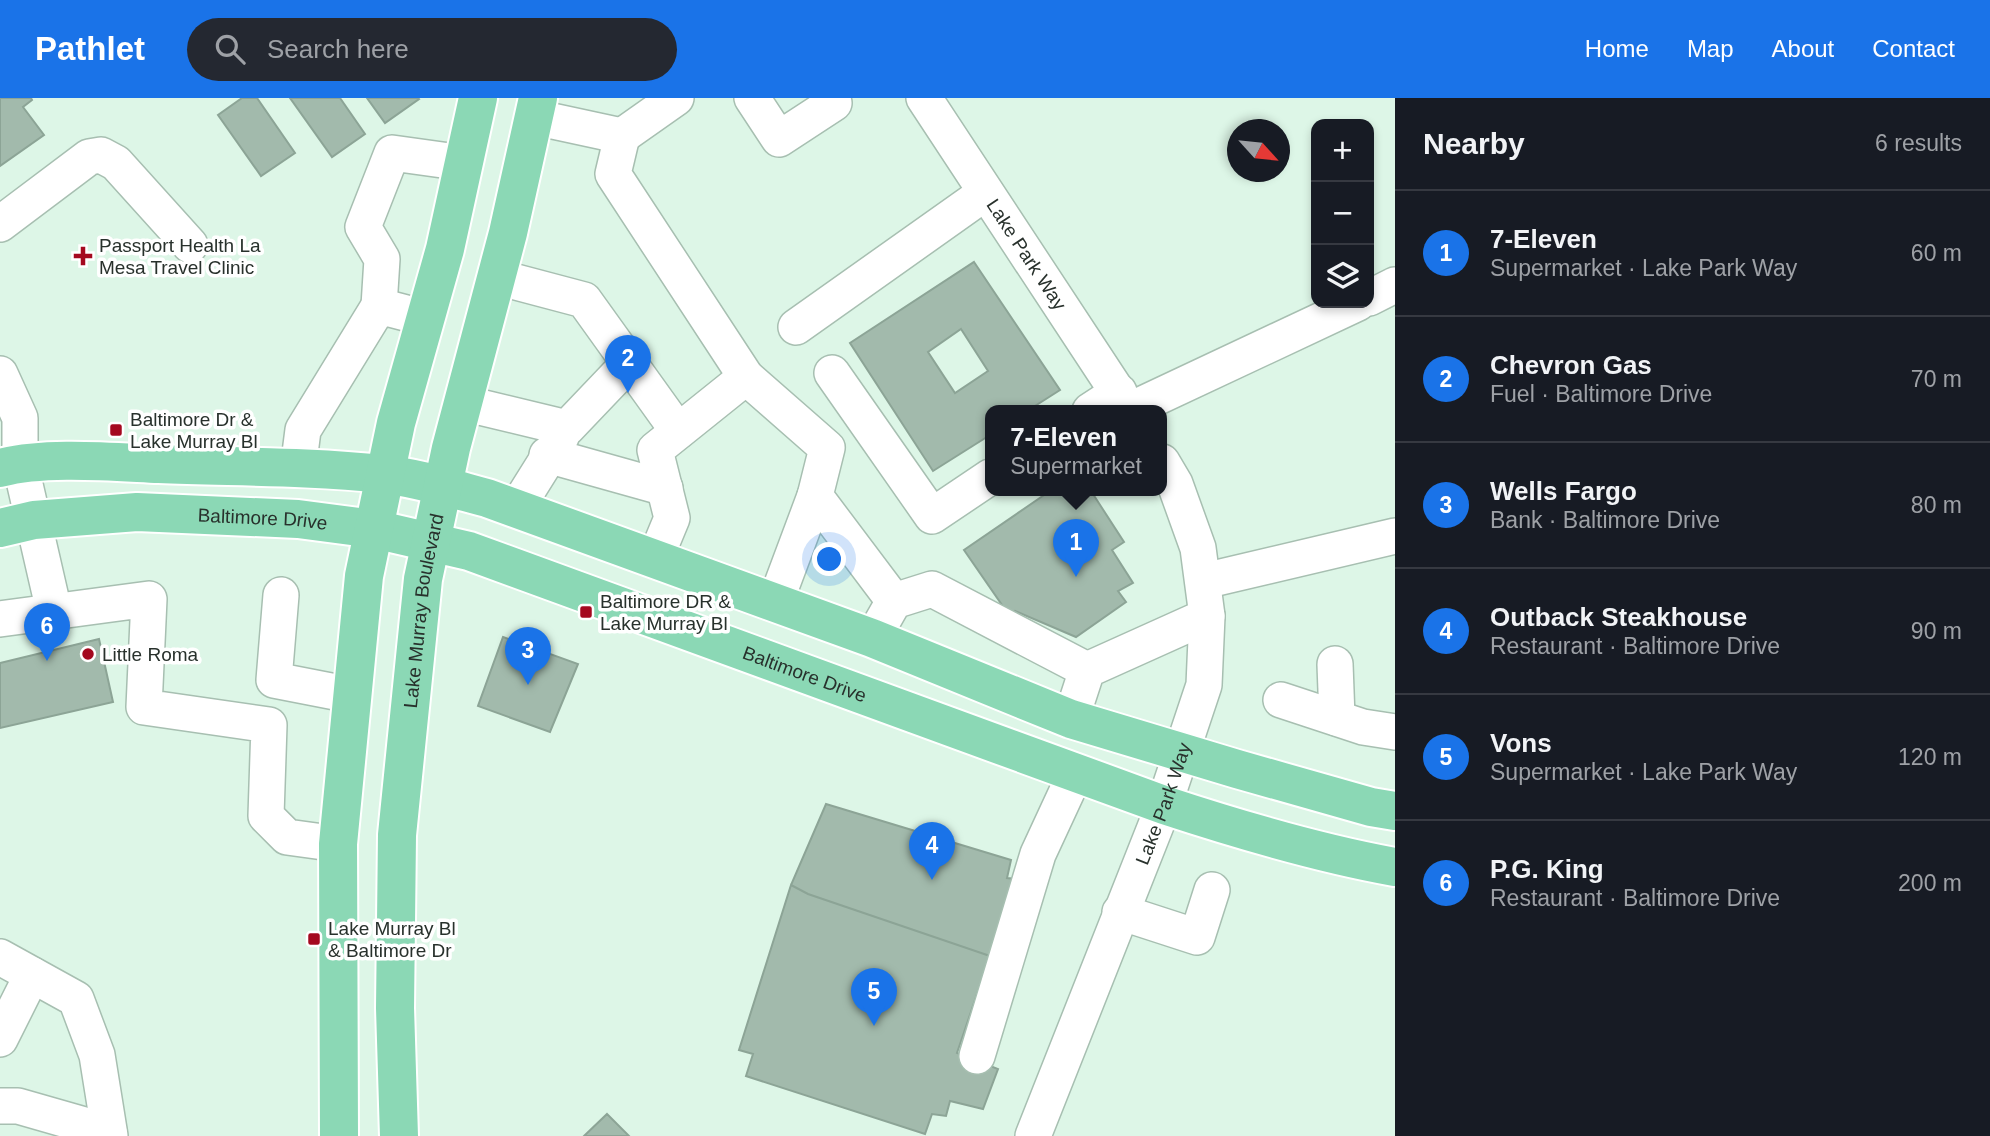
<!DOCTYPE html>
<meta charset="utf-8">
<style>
:root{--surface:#171b24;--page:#242831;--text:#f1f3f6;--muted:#9ea1a6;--line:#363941;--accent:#1a73e8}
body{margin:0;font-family:Helvetica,sans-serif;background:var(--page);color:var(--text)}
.controls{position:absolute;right:21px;top:21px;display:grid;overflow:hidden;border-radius:14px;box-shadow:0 4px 10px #0003}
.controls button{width:63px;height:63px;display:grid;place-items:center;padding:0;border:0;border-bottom:2px solid var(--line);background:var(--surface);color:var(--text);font:35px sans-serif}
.compass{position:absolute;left:1227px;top:21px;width:63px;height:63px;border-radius:50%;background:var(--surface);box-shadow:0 4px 10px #0003;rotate:117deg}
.you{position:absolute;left:830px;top:462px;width:24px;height:24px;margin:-18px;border:5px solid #fff;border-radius:50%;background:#1a73e8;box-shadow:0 0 0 10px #1a73e833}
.badge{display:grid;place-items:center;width:46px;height:46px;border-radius:50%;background:var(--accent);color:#fff;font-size:23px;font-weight:700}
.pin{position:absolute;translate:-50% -58px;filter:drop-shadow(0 2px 4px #0008)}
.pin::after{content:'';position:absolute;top:37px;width:24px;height:21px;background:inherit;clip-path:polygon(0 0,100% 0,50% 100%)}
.popup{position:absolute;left:985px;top:307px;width:182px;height:91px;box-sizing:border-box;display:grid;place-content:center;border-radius:14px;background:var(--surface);filter:drop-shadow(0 2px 5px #0005);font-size:23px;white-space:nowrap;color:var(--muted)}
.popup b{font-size:26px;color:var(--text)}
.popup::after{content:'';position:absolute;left:50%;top:100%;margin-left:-14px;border:14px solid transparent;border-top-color:var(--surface)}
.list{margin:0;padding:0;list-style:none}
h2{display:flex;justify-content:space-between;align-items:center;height:91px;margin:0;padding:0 28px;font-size:30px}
h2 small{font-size:23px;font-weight:400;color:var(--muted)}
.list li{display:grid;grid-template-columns:46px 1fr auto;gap:21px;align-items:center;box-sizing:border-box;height:126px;padding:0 28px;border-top:2px solid var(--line)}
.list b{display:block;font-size:26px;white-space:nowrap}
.list p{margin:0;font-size:23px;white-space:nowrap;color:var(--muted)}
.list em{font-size:23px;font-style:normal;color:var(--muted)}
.icon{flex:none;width:38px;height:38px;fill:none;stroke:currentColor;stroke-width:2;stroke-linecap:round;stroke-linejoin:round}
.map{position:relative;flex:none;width:1395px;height:1038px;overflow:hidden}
header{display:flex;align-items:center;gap:42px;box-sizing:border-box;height:98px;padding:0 35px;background:var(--accent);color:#fff}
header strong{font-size:33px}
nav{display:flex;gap:38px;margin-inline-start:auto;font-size:24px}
.search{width:490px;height:63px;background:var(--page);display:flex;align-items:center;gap:18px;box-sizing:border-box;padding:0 24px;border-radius:38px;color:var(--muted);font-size:26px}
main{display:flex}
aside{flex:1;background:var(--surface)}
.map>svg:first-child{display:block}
.building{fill:#a2baac;stroke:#8ca496;stroke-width:2;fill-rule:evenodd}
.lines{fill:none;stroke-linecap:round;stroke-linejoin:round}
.minor-casing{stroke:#a7bfb1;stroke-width:38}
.major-casing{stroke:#fff;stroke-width:42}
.minor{stroke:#fff;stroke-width:35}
.major{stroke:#8bd8b5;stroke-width:38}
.poi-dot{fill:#a4091f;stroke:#fff;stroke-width:2.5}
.labels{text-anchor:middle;stroke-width:7;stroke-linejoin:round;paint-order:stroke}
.poi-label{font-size:19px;fill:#28312c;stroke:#fff;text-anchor:start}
.street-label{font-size:19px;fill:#28312c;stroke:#fff}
</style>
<header>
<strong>Pathlet</strong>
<div class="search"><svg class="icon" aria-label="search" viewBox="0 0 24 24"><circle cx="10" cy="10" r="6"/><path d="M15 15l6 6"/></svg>Search here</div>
<nav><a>Home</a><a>Map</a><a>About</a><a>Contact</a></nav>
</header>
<main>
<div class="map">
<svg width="1395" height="1038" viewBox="0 0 1395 1038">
<rect width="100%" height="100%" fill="#ddf6e7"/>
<path class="building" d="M 0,0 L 31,0 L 32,2 L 23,9 L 44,37 L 0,68 Z
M 242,0 L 257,0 L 295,55 L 261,78 L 218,17 Z
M 290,0 L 340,0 L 365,36 L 332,59 Z
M 367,0 L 418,0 L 419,1 L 385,25 Z
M 974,164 L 1060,292 L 1027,313 L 990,313 L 990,337 L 933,373 L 850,245 ZM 961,231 L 988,273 L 955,295 L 928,254 Z
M 1050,393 L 1091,393 L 1124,444 L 1112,452 L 1133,485 L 1118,493 L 1126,504 L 1076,539 L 1015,513 L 1009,517 L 964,452 Z
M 503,539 L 578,566 L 550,634 L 478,608 Z
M 99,541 L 113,604 L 0,630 L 0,565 Z
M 826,706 L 1011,762 L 1007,780 L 1017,781 L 990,858 L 808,796 L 791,787 Z
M 791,787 L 808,796 L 990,858 L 957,955 L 998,971 L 983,1011 L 950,1003 L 946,1018 L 932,1016 L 925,1036 L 746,978 L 753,956 L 739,952 Z
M 607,1016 L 629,1038 L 584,1038 Z"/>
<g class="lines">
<defs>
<g id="minor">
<path d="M 752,0 L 779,41 L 834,5 L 831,0"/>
<path id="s1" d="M 924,0 L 1130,313"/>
<path d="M 534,19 L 622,38 L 613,76 L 746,279 L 827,350 L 815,398 L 894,503"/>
<path d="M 622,38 L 676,0"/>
<path d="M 0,126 L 89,59 L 101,57 L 116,65 L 190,147"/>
<path d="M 497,179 L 584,202 L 678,333"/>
<path d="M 1369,200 L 1395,187"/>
<path d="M 379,208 L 382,161 L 363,129 L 392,55 L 464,65"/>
<path d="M 796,229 L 985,95"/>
<path d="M 832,275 L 932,418 L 990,379"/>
<path d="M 0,276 L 20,320 L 20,365 L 54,513"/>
<path d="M 463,305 L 567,330 L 629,265"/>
<path d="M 1130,312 L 1358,205"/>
<path d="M 1090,313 L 1119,294"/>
<path d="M 547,357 L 665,390"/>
<path d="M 298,371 L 303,332 L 379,208 L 425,220"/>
<path d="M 516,411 L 561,339"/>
<path d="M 655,461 L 672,420 L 655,352 L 746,279"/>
<path d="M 1204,483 L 1395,438"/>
<path d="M 281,497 L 274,582 L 351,597"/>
<path d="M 775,505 L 815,398"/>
<path d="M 0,521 L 149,501 L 144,609 L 269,627 L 266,718 L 287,739 L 338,746"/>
<path d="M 882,524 L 894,503 L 932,491 L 1087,572"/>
<path d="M 1335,566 L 1337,620"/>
<path d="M 1281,602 L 1363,629 L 1395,634"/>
<path d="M 1071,621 L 1087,572 L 1207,518"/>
<path d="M 1120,814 L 1197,839 L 1212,792"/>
<path d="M 0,859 L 76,901 L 97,957 L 110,1038"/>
<path d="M 0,941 L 32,877"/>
<path d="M 977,958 L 1038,756 L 1076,674"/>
<path d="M 0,1008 L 18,1008 L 109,1034"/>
<path id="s2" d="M 1033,1038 L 1164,707 L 1204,587 L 1207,518 L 1198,450 L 1175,386 L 1162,364"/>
</g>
<g id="major">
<path d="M 0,370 C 44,358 113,364 159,366 C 233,369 309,368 383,376 C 418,380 453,391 487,400 L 872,540 L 1071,621 L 1237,671 L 1371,709 L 1395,713"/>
<path id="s3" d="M 0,430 L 34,422 L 137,414 L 298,421 L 374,431 L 469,453 L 1164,707 C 1240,732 1317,755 1395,769"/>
<path d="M 339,1038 L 338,746 L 364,478 L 396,325 L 445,151 L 478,0"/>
<path id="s4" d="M 399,1038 L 395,910 L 397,737 L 423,481 L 451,350 L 508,135 L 538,0"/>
</g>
</defs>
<use href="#minor" class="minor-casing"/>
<use href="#major" class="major-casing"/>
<use href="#minor" class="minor"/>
<use href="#major" class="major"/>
</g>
<g class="poi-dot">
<path d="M79.5 147.5h7v7h7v7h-7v7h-7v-7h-7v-7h7z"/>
<rect x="109" y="325" width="14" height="14" rx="3.5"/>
<rect x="579" y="507" width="14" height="14" rx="3.5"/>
<circle cx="88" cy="556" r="7"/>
<rect x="307" y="834" width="14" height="14" rx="3.5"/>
</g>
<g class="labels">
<g class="poi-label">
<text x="99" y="154">Passport Health La<tspan x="99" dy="22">Mesa Travel Clinic</tspan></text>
<text x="130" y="328">Baltimore Dr &amp;<tspan x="130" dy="22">Lake Murray Bl</tspan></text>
<text x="600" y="510">Baltimore DR &amp;<tspan x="600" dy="22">Lake Murray Bl</tspan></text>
<text x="102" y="563">Little Roma</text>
<text x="328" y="837">Lake Murray Bl<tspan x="328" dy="22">&amp; Baltimore Dr</tspan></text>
</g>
<g class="street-label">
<text dy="7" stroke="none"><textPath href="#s1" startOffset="187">Lake Park Way</textPath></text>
<text dy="7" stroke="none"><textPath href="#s3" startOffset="264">Baltimore Drive</textPath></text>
<text dy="7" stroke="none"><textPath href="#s4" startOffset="527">Lake Murray Boulevard</textPath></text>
<text dy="7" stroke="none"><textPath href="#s3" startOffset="831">Baltimore Drive</textPath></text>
<text dy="7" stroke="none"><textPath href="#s2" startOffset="357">Lake Park Way</textPath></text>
</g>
</g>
</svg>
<div class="controls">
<button>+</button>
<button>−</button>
<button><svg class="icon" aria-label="layers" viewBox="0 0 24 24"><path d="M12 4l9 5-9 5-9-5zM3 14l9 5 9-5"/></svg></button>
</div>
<svg class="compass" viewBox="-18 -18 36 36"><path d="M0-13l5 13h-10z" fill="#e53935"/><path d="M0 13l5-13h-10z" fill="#9ea1a6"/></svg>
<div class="you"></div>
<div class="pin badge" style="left:1076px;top:479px">1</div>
<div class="popup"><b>7-Eleven</b>Supermarket</div>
<div class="pin badge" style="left:628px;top:295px">2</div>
<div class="pin badge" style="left:528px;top:587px">3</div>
<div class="pin badge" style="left:932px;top:782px">4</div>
<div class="pin badge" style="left:874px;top:928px">5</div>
<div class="pin badge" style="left:47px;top:563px">6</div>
</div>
<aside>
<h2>Nearby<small>6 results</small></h2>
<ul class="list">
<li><span class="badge">1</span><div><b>7-Eleven</b><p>Supermarket · Lake Park Way</p></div><em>60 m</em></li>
<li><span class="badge">2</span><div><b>Chevron Gas</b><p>Fuel · Baltimore Drive</p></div><em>70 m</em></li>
<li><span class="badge">3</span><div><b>Wells Fargo</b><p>Bank · Baltimore Drive</p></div><em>80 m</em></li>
<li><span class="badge">4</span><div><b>Outback Steakhouse</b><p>Restaurant · Baltimore Drive</p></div><em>90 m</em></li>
<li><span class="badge">5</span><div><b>Vons</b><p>Supermarket · Lake Park Way</p></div><em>120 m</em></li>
<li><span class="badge">6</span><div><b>P.G. King</b><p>Restaurant · Baltimore Drive</p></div><em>200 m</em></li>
</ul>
</aside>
</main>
